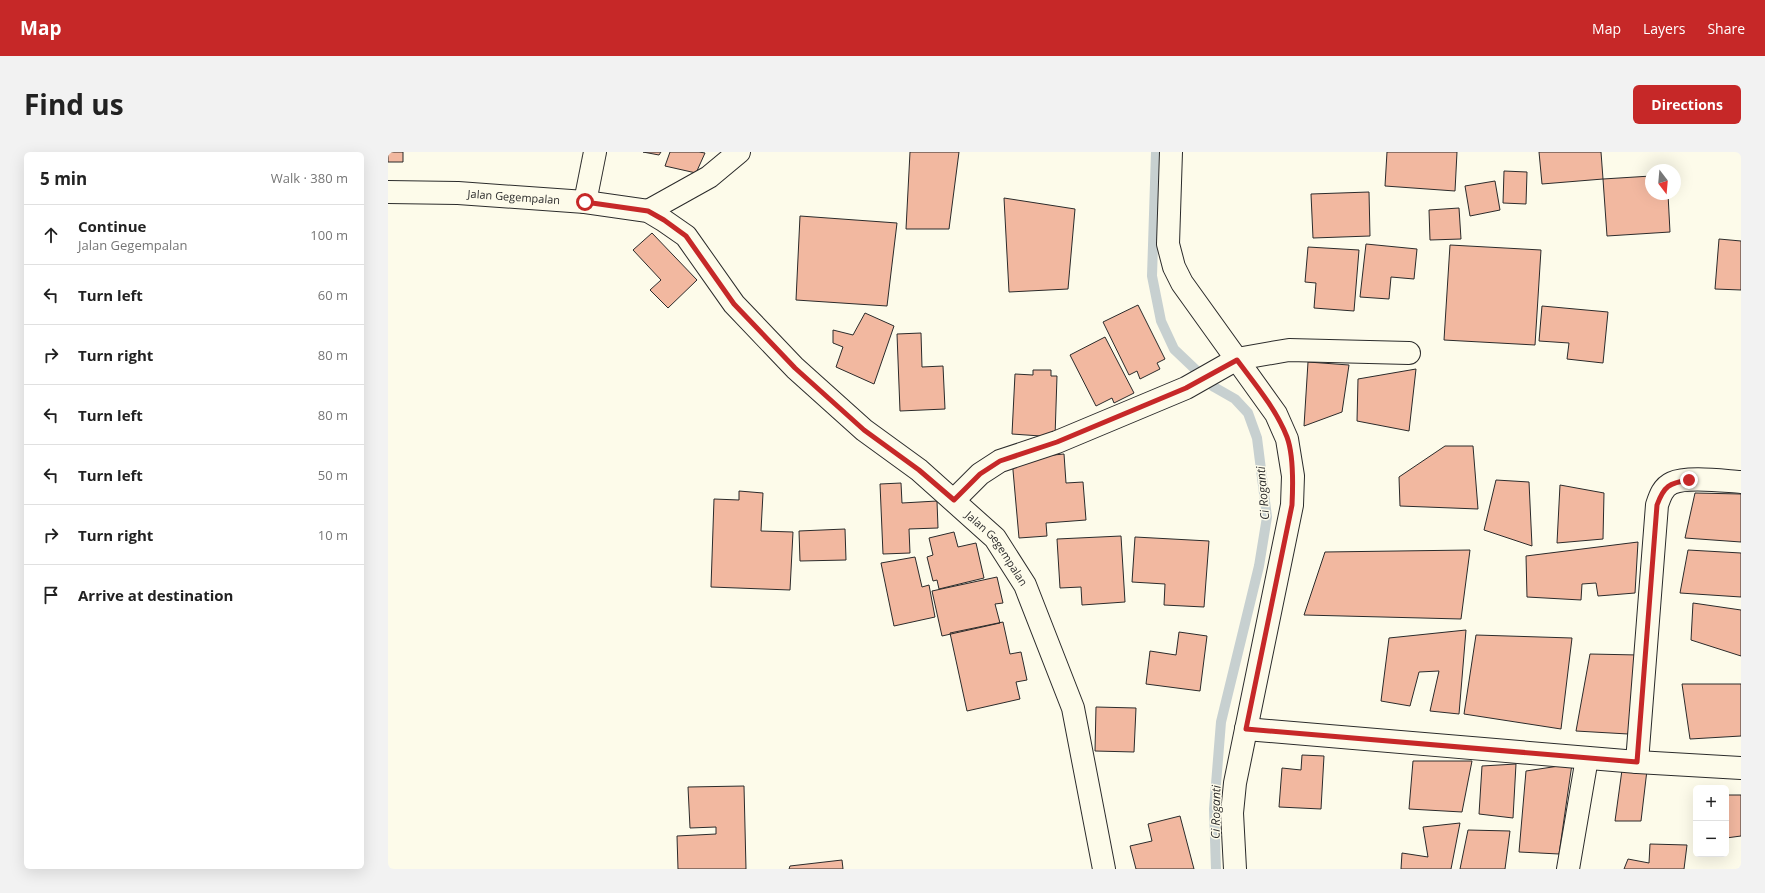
<!DOCTYPE html>
<meta charset="utf-8">
<style>
:root{--surface:#fff;--page:#f2f2f2;--text:#222;--muted:#767676;--line:#e0e0e0;--accent:#c62828}
body{margin:0;font-family:"Open Sans",sans-serif;background:var(--page);color:var(--text)}
.controls{position:absolute;right:12px;bottom:12px;display:grid;overflow:hidden;border-radius:6px;box-shadow:0 4px 16px #0002}
.controls button{width:36px;height:36px;display:grid;place-items:center;padding:0;border:0;border-bottom:1px solid var(--line);background:var(--surface);color:var(--text);font:20px sans-serif}
.compass{position:absolute;left:1257px;top:12px;width:36px;height:36px;border-radius:50%;background:var(--surface);box-shadow:0 4px 16px #0002;rotate:164deg}
.stop{position:absolute;width:12px;height:12px;margin:-9px;border:3px solid #c62828;border-radius:50%;background:#fff}
.stop.end{background:#c62828;border-color:#fff;box-shadow:0 1px 4px #0008}
.list{margin:0;padding:0;list-style:none}
h2{display:flex;justify-content:space-between;align-items:center;height:52px;margin:0;padding:0 16px;font-size:17px}
h2 small{font-size:13px;font-weight:400;color:var(--muted)}
.list li{display:grid;grid-template-columns:26px 1fr auto;gap:12px;align-items:center;box-sizing:border-box;height:60px;padding:0 16px;border-top:1px solid var(--line)}
.list b{display:block;font-size:15px;white-space:nowrap}
.list p{margin:0;font-size:13px;white-space:nowrap;color:var(--muted)}
.list em{font-size:13px;font-style:normal;color:var(--muted)}
.icon{flex:none;width:22px;height:22px;fill:none;stroke:currentColor;stroke-width:2;stroke-linecap:round;stroke-linejoin:round}
.map{position:relative;flex:none;width:1353px;height:717px;overflow:hidden;border-radius:6px}
header{display:flex;align-items:center;gap:24px;box-sizing:border-box;height:56px;padding:0 20px;background:var(--accent);color:#fff}
header strong{font-size:19px}
nav{display:flex;gap:22px;margin-inline-start:auto;font-size:14px}
.intro{display:flex;align-items:center;justify-content:space-between;box-sizing:border-box;height:96px;padding:0 24px}
h1{margin:0;font-size:28px}
.button{padding:10px 18px;border-radius:6px;background:var(--accent);color:#fff;font-size:14px;font-weight:700}
main{display:flex;gap:24px;padding:0 24px}
aside{flex:1;background:var(--surface);border-radius:6px;box-shadow:0 4px 16px #0002}
.map>svg:first-child{display:block}
.lines{fill:none;stroke-linecap:round;stroke-linejoin:round}
.stream{stroke:#c7d0d0;stroke-width:10}
.building{fill:#f2b8a0;stroke:#2b2b2b}
.minor-casing{stroke:#2b2b2b;stroke-width:24}
.minor{stroke:#fdfbea;stroke-width:22}
.route{stroke:#c62828;stroke-width:5}
.labels{text-anchor:middle;stroke-width:3;stroke-linejoin:round;paint-order:stroke}
.street-label{font-size:11px;fill:#2b2b2b;stroke:#fdfbea}
.water-label{font-size:12px;font-style:italic;fill:#2b2b2b;stroke:#fdfbea}
</style>
<header>
<strong>Map</strong>
<nav><a>Map</a><a>Layers</a><a>Share</a></nav>
</header>
<div class="intro"><h1>Find us</h1><a class="button">Directions</a></div>
<main>
<aside>
<h2>5 min<small>Walk · 380 m</small></h2>
<ul class="list">
<li><svg class="icon" aria-label="ahead" viewBox="0 0 24 24"><path d="M12 20V5M6 11l6-6 6 6"/></svg><div><b>Continue</b><p>Jalan Gegempalan</p></div><em>100 m</em></li>
<li><svg class="icon" aria-label="left" viewBox="0 0 24 24"><path d="M17 20v-9H6M10 6l-5 5 5 5"/></svg><div><b>Turn left</b></div><em>60 m</em></li>
<li><svg class="icon" aria-label="right" viewBox="0 0 24 24"><path d="M7 20v-9h11M14 6l5 5-5 5"/></svg><div><b>Turn right</b></div><em>80 m</em></li>
<li><svg class="icon" aria-label="left" viewBox="0 0 24 24"><path d="M17 20v-9H6M10 6l-5 5 5 5"/></svg><div><b>Turn left</b></div><em>80 m</em></li>
<li><svg class="icon" aria-label="left" viewBox="0 0 24 24"><path d="M17 20v-9H6M10 6l-5 5 5 5"/></svg><div><b>Turn left</b></div><em>50 m</em></li>
<li><svg class="icon" aria-label="right" viewBox="0 0 24 24"><path d="M7 20v-9h11M14 6l5 5-5 5"/></svg><div><b>Turn right</b></div><em>10 m</em></li>
<li><svg class="icon" aria-label="arrive" viewBox="0 0 24 24"><path d="M6 21V4h12l-3 4 3 4H6"/></svg><div><b>Arrive at destination</b></div></li>
</ul>
</aside>
<div class="map">
<svg width="1353" height="717" viewBox="0 0 1353 717">
<rect width="100%" height="100%" fill="#fdfbea"/>
<g class="lines">
<path class="stream" d="M 768,0 L 764,124 L 773,169 L 786,197 L 826,235 L 847,247 L 860,261 L 869,286 L 879,365 L 871,414 L 833,570 L 826,657 L 828,717"/>
</g>
<path class="building" d="M 0,0 L 15,0 L 15,10 L 0,10 Z
M 255,0 L 273,0 L 271,3 Z
M 282,0 L 311,0 L 317,1 L 308,21 L 277,14 Z
M 522,0 L 571,0 L 561,77 L 518,77 Z
M 999,0 L 1069,0 L 1067,39 L 997,34 Z
M 1151,0 L 1213,0 L 1215,27 L 1154,32 Z
M 1116,19 L 1139,20 L 1138,52 L 1115,51 Z
M 1263,24 L 1263,42 L 1280,42 L 1282,80 L 1219,84 L 1215,27 Z
M 1107,29 L 1112,58 L 1082,64 L 1077,34 Z
M 981,40 L 982,84 L 925,86 L 923,42 Z
M 616,46 L 687,57 L 680,137 L 621,140 Z
M 1071,56 L 1073,87 L 1042,88 L 1041,58 Z
M 412,64 L 509,71 L 499,154 L 408,148 Z
M 264,81 L 309,128 L 280,156 L 262,138 L 273,128 L 245,98 Z
M 1331,87 L 1353,89 L 1353,138 L 1327,137 Z
M 978,92 L 1029,97 L 1026,127 L 1003,125 L 1001,147 L 972,145 Z
M 1062,93 L 1153,98 L 1147,193 L 1056,188 Z
M 920,95 L 971,98 L 966,159 L 926,156 L 928,131 L 917,130 Z
M 750,153 L 777,207 L 769,211 L 772,217 L 752,227 L 749,219 L 741,223 L 715,170 Z
M 1154,154 L 1220,160 L 1215,211 L 1179,207 L 1181,191 L 1151,189 Z
M 477,161 L 506,174 L 486,232 L 448,215 L 455,195 L 445,191 L 445,178 L 465,183 Z
M 533,181 L 534,215 L 555,214 L 557,257 L 512,259 L 509,182 Z
M 717,185 L 746,241 L 726,251 L 724,246 L 708,254 L 682,203 Z
M 920,210 L 961,213 L 954,260 L 916,274 Z
M 1028,217 L 1021,279 L 969,269 L 970,227 Z
M 645,218 L 663,218 L 663,224 L 669,224 L 667,285 L 624,282 L 627,222 L 645,223 Z
M 1057,294 L 1085,294 L 1090,357 L 1012,354 L 1011,325 Z
M 676,302 L 678,331 L 695,330 L 698,368 L 658,371 L 659,384 L 631,386 L 624,307 Z
M 1108,328 L 1141,330 L 1144,394 L 1096,378 Z
M 513,331 L 514,351 L 549,349 L 550,376 L 521,377 L 522,401 L 495,402 L 492,332 Z
M 1172,333 L 1216,341 L 1215,387 L 1169,391 Z
M 351,339 L 375,341 L 373,379 L 405,380 L 402,438 L 323,435 L 326,347 L 351,348 Z
M 1307,341 L 1353,342 L 1353,390 L 1297,386 Z
M 457,377 L 458,408 L 412,409 L 411,379 Z
M 566,380 L 570,395 L 588,391 L 596,426 L 551,437 L 549,428 L 545,429 L 539,405 L 545,403 L 541,386 Z
M 733,384 L 737,450 L 694,453 L 693,435 L 672,436 L 669,387 Z
M 747,385 L 821,389 L 816,455 L 776,453 L 777,432 L 744,430 Z
M 1250,390 L 1247,441 L 1210,444 L 1208,431 L 1194,432 L 1193,448 L 1139,445 L 1138,404 Z
M 1082,398 L 1073,467 L 916,463 L 937,400 Z
M 1300,398 L 1353,401 L 1353,445 L 1292,441 Z
M 527,405 L 534,435 L 541,433 L 547,465 L 506,474 L 493,411 Z
M 609,425 L 615,451 L 607,452 L 612,471 L 554,484 L 544,439 Z
M 1305,451 L 1353,458 L 1353,504 L 1303,488 Z
M 615,470 L 622,502 L 633,500 L 639,528 L 628,530 L 632,547 L 579,559 L 562,481 Z
M 1078,478 L 1071,562 L 1042,559 L 1051,519 L 1031,520 L 1022,554 L 993,549 L 1001,486 Z
M 791,480 L 819,484 L 812,539 L 758,532 L 762,499 L 788,503 Z
M 1088,483 L 1184,486 L 1173,577 L 1076,562 Z
M 1202,502 L 1250,503 L 1251,509 L 1240,582 L 1188,579 Z
M 1294,532 L 1353,532 L 1353,584 L 1302,587 Z
M 708,555 L 748,556 L 746,600 L 707,599 Z
M 914,603 L 936,604 L 933,657 L 891,655 L 894,616 L 913,618 Z
M 1025,609 L 1084,609 L 1074,660 L 1021,657 Z
M 1128,612 L 1125,666 L 1091,662 L 1094,614 Z
M 1184,612 L 1171,702 L 1131,700 L 1138,619 Z
M 1234,618 L 1259,618 L 1253,669 L 1227,669 Z
M 356,634 L 358,717 L 290,717 L 289,684 L 328,682 L 328,675 L 302,676 L 300,635 Z
M 1338,643 L 1353,643 L 1353,684 L 1338,686 Z
M 792,664 L 806,717 L 748,717 L 742,694 L 764,689 L 760,672 Z
M 1072,671 L 1063,717 L 1013,717 L 1014,701 L 1040,705 L 1035,675 Z
M 1080,678 L 1122,679 L 1117,717 L 1072,717 Z
M 1262,692 L 1299,693 L 1296,717 L 1236,717 L 1240,707 L 1261,711 Z
M 454,708 L 455,717 L 401,717 L 402,714 Z"/>
<g class="lines">
<defs>
<g id="minor">
<path d="M 783,0 L 780,92 L 786,115 L 794,131 L 888,262 L 899,287 L 905,324 L 904,353 L 847,631 L 844,661 L 847,717"/>
<path id="s1" d="M 0,40 L 70,41 L 197,50 L 260,59 L 275,68 L 298,84 L 346,152 L 407,216 L 476,278 L 531,318 L 607,386 L 637,433 L 685,556 L 716,717"/>
<path d="M 197,50 L 207,0"/>
<path d="M 260,59 L 321,25 L 351,0"/>
<path d="M 566,348 L 592,322 L 612,309 L 669,290 L 798,236 L 849,207 L 901,198 L 1021,201"/>
<path d="M 858,577 L 1249,610 L 1353,616"/>
<path d="M 1249,610 L 1269,353 C 1272,344 1275,335 1284,331 C 1299,324 1336,329 1353,330"/>
<path d="M 1180,717 L 1199,606"/>
</g>
</defs>
<use href="#minor" class="minor-casing"/>
<use href="#minor" class="minor"/>
</g>
<g class="lines">
<path class="route" d="M 197,50 L 260,59 L 276,68 L 298,84 L 346,152 L 407,216 L 476,278 L 531,318 L 566,348 L 592,322 L 612,309 L 669,290 L 798,236 L 849,208 C 867,232 888,257 899,285 C 906,304 905,333 904,353 L 858,577 L 1249,610 L 1269,353 C 1276,334 1281,331 1301,328"/>
</g>
<g class="labels">
<g class="street-label">
<text dy="4" stroke="none"><textPath href="#s1" startOffset="126">Jalan Gegempalan</textPath></text>
<text dy="4" stroke="none"><textPath href="#s1" startOffset="750">Jalan Gegempalan</textPath></text>
</g>
<g class="water-label">
<text transform="translate(875 341) rotate(-95)" y="4">Ci Roganti</text>
<text transform="translate(828 660) rotate(-89)" y="4">Ci Roganti</text>
</g>
</g>
</svg>
<div class="controls">
<button>+</button>
<button>−</button>
</div>
<svg class="compass" viewBox="-18 -18 36 36"><path d="M0-13l5 13h-10z" fill="#e53935"/><path d="M0 13l5-13h-10z" fill="#767676"/></svg>
<div class="stop" style="left:197px;top:50px"></div>
<div class="stop end" style="left:1301px;top:328px"></div>
</div>
</main>
